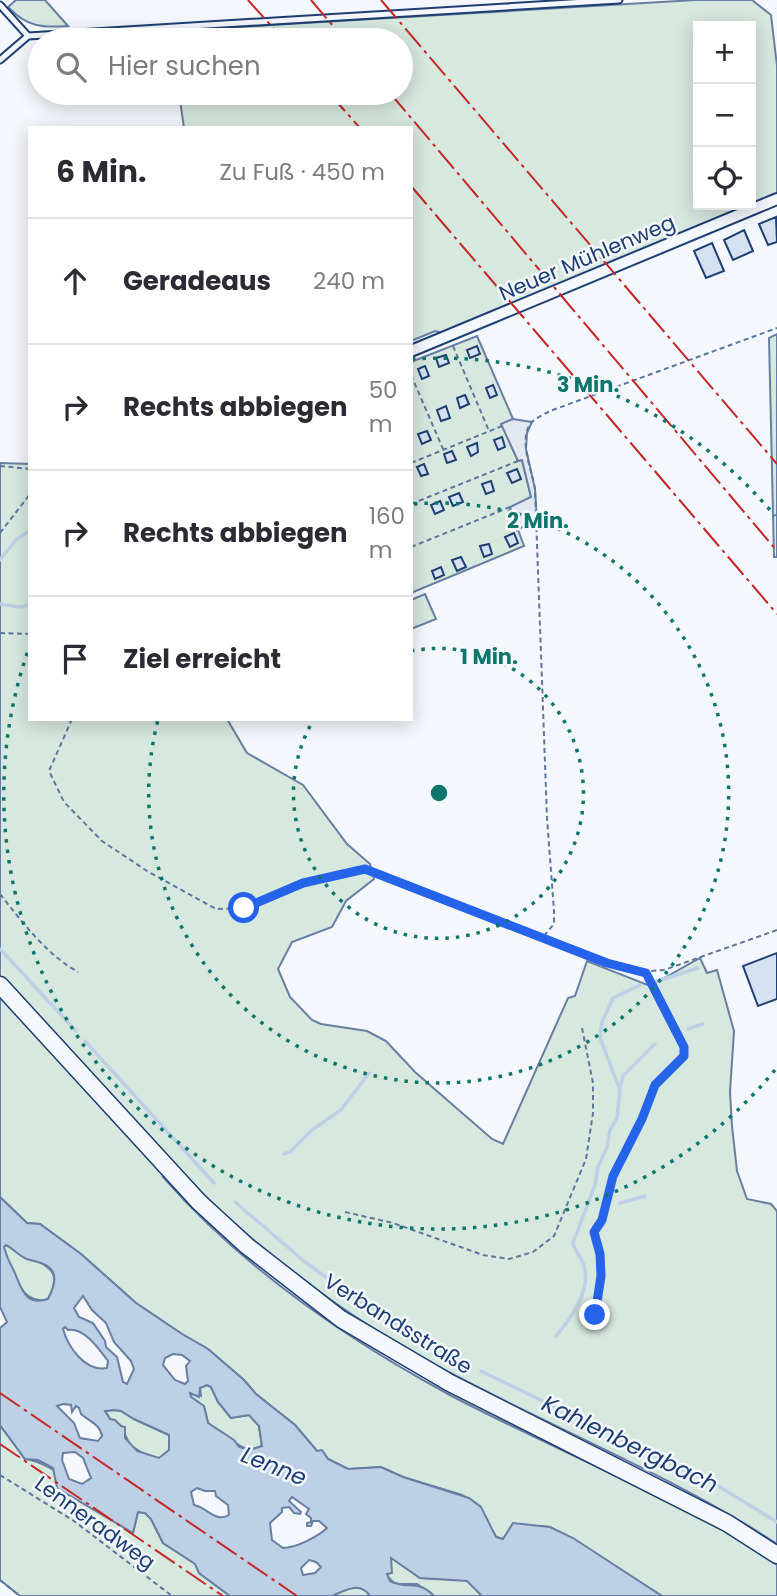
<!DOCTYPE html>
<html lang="de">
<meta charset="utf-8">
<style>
:root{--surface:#fff;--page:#f7f7f7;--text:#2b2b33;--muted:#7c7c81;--line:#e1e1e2}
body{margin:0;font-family:Poppins,sans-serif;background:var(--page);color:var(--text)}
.controls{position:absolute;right:21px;top:21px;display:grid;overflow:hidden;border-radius:0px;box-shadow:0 4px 18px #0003}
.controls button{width:63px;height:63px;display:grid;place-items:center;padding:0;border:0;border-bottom:2px solid var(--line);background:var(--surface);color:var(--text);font:35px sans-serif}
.stop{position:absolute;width:21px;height:21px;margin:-16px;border:5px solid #2563eb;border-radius:50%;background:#fff}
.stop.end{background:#2563eb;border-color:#fff;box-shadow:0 2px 7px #0008}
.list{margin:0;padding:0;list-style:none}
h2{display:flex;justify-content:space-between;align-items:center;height:91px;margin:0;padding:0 28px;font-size:30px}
h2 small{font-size:23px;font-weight:400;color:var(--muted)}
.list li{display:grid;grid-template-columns:46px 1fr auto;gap:21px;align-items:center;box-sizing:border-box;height:126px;padding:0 28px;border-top:2px solid var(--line)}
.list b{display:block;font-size:26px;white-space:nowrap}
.list em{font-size:23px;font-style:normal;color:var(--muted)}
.icon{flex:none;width:38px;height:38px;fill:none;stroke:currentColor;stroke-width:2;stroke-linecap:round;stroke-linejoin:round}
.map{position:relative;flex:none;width:777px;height:1596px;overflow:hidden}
.search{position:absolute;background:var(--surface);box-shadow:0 4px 18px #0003;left:28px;top:28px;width:385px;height:77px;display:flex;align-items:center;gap:18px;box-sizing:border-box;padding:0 24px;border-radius:38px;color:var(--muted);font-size:26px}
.panel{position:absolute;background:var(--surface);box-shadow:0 4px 18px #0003;left:28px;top:126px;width:385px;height:595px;border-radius:0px}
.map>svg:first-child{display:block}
.green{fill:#d7e8df;stroke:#687fa3;stroke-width:2;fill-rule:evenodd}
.parking{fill:#e3e8f0;stroke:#687fa3;stroke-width:2}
.water{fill:#bed0e5;stroke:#687fa3;stroke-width:2;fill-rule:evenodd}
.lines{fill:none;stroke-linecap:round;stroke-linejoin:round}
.stream{stroke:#bed0e5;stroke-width:3.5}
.building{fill:#d5e0f0;stroke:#1d3f73;stroke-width:2}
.lane-casing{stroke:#1d3f73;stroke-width:9}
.street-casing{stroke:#1d3f73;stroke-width:14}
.secondary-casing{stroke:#1d3f73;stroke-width:19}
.path{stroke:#5e769c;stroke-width:2;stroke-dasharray:5 3.5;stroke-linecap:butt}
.lane{stroke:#f4f7fb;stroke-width:5}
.street{stroke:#f4f7fb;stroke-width:10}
.secondary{stroke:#f4f7fb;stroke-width:16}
.power{stroke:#c62828;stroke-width:2;stroke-dasharray:24 5 3.5 5;stroke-linecap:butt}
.route{stroke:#2563eb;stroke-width:9}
.ring{fill:none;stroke:#0f766e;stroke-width:3.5;stroke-dasharray:3.5 7}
.labels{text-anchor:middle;stroke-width:5;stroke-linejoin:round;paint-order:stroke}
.street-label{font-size:21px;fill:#1d3f73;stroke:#f4f7fb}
.water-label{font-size:23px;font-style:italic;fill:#1d3f73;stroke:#f4f7fb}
.centre{fill:#0f766e;stroke:#f4f7fb;stroke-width:3.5}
.ring-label{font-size:21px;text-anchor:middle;font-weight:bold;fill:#0f766e;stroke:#f4f7fb;stroke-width:5;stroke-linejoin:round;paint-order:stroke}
</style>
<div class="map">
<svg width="777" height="1596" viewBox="0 0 777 1596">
<rect width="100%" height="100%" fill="#f4f7fb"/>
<path class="green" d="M 16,0 L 45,0 L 68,26 C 42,28 27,27 8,7 Z
M 695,0 L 752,0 L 771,15 L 777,66 L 777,195 L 443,333 L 435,331 L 411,341 L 411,128 L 184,128 L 179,93 L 401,93 L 401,40 L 173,40 L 171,31 ZM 698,26 L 751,26 L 751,205 L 698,205 Z
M 777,334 L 777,557 L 774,557 L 769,338 Z
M 477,336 L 513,419 L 502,424 L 518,461 L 522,460 L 531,497 L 510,508 L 524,546 L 411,593 L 411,362 Z
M 0,463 L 30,464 L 30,719 L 227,719 L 247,753 L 303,785 L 347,844 L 370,864 L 374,879 L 346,901 L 332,927 L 292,942 L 278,969 L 290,997 L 312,1020 L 321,1024 L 367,1031 L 386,1041 L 415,1072 L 492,1139 L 503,1144 L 568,998 L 575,996 L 587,961 L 650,986 L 700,958 L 707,973 L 717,970 L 734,1031 L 730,1092 L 732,1126 L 737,1171 L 747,1199 L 771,1204 L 777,1211 L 777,1544 C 678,1479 567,1434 462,1379 C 356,1325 260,1254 177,1168 L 163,1177 C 242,1267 343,1337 448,1394 C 539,1442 634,1481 724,1530 C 742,1541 759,1553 777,1565 L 777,1596 L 662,1596 L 550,1527 L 514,1524 L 503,1539 L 496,1537 L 482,1512 L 462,1495 L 403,1477 L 381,1467 L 348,1469 L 328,1459 L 322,1451 L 317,1451 L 295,1425 L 256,1394 L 244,1380 L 208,1349 L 182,1334 L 136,1303 L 81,1254 L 40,1224 L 27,1223 L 0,1197 Z
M 425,594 L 436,619 L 411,629 L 411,600 Z
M 6,1245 C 15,1248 22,1253 31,1257 C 53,1268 61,1275 48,1299 C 20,1308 11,1267 3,1246 Z
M 207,1385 L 211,1387 L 218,1402 L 231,1418 L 249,1415 L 259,1426 L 262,1446 C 246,1453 239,1446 227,1436 C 221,1431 214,1428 208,1423 L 204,1406 L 191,1397 L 190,1392 L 201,1396 L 200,1388 Z
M 114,1410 L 121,1411 L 134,1419 L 169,1435 L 169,1450 L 159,1459 L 144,1454 L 130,1445 L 121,1426 L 110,1419 L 105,1411 Z
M 0,1425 L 25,1459 C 57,1462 106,1511 133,1533 L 138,1512 L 145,1513 L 151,1519 L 163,1543 L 196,1564 L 199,1573 L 230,1596 L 20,1596 L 0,1580 Z
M 391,1557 L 420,1578 L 467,1580 L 482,1596 L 434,1596 L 417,1584 L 395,1584 L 387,1576 L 388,1573 L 391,1573 Z
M 359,1587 L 366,1591 L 370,1596 L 332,1596 L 347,1589 Z"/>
<path class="parking" d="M 513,419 L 532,422 L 527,433 L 526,449 L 535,489 L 537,520 L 517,530 L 510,507 L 531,497 L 522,460 L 518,461 L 501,424 Z"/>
<path class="water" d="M 0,1197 L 27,1223 L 40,1224 L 81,1254 L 136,1303 L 182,1334 L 208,1349 L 244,1380 L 256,1394 L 295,1425 L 317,1451 L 322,1450 L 328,1459 L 348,1469 L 381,1467 L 403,1477 L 469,1498 L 481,1507 L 496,1537 L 503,1539 L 513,1523 L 550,1527 L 573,1538 L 662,1596 L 482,1596 L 467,1581 L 420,1578 L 391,1558 L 392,1573 L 387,1574 L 390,1581 C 407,1590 418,1579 434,1596 L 370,1596 C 360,1581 345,1590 332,1596 L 230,1596 L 199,1573 L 195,1564 L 163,1543 L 151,1519 L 145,1513 L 138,1512 L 133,1533 L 57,1488 L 53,1468 L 38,1460 L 25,1459 L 0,1425 L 0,1328 L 7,1322 L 0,1307 ZM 6,1245 C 14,1249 22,1259 30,1260 C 56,1265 60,1276 48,1299 C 23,1307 21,1285 13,1269 C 9,1262 6,1255 4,1247 ZM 83,1296 L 92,1310 L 106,1323 L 114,1342 L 131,1361 L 134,1369 L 127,1384 L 123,1382 L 117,1357 L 106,1347 L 105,1341 L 93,1323 L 79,1317 L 74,1308 ZM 65,1327 L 68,1330 C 85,1328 98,1348 108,1361 L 107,1368 C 85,1372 68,1347 63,1329 ZM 173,1354 L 182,1355 L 190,1361 L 186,1366 L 188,1381 L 185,1384 L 175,1380 L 163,1365 L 165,1358 ZM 207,1385 L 211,1387 L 218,1402 L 231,1418 L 249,1415 L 259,1426 L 262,1446 L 250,1450 L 239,1447 L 234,1440 L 208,1423 L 204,1406 L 191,1397 L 190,1393 L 199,1397 L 200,1388 ZM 63,1404 L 71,1405 L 72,1412 L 76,1406 L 79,1408 L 81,1414 C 89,1421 100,1424 102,1436 L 98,1441 L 80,1438 L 74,1423 L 57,1406 ZM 114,1410 L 121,1411 L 134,1419 L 169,1435 L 169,1450 L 159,1458 L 137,1451 L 125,1438 L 125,1427 L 121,1426 L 115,1420 L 110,1419 L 105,1411 ZM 75,1452 L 83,1458 L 91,1478 L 82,1484 L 69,1479 L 62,1460 L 63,1453 ZM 197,1488 L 205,1491 L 215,1491 L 216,1496 L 228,1505 L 229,1515 C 215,1523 207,1507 194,1505 L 191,1492 ZM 292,1497 L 309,1509 L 306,1514 L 311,1518 L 311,1522 L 307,1523 L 307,1526 L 311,1526 L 313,1521 L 319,1521 L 327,1528 C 317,1537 296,1548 283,1548 L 272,1540 L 270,1523 L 282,1512 L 282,1508 L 289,1507 L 294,1513 L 300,1514 L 301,1512 L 289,1501 ZM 309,1560 L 316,1562 L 321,1567 L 315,1573 L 303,1575 L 301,1568 Z"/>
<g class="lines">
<path class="stream" d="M 0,560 L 16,540 L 30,530
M 0,604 L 19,607 L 30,605
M 0,949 L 76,1031
M 657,981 L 698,968
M 688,1029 L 703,1024
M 85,1041 L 214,1183
M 620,1088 L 623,1076 L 655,1044
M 284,1154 L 291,1151 L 312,1130 L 341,1110 L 369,1073
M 235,1202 L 305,1262 L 348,1293 L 455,1358
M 620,1203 L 645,1196
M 556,1336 C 572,1317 593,1288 583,1263 C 580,1256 575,1251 573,1243 L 595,1185 L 598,1167 L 607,1147 L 610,1130 L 617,1118 L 620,1090 L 600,1038 L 602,1022 L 613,998 L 640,985
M 481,1371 L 718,1486 L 777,1522"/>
</g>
<path class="building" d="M 776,217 L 777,242 L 768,245 L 759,224 Z
M 744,230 L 753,251 L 733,260 L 724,240 Z
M 712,243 L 724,271 L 706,278 L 694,251 Z
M 477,346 L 480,354 L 470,358 L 467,350 Z
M 446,355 L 449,363 L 439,367 L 436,358 Z
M 425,366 L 429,376 L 422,379 L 418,369 Z
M 493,385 L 497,395 L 490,398 L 486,388 Z
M 465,395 L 469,404 L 460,408 L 457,398 Z
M 446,406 L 450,418 L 441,421 L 437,410 Z
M 427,431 L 431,440 L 422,444 L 418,434 Z
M 502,437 L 505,447 L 498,450 L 494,440 Z
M 477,443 L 478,452 L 471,456 L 467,447 Z
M 452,451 L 456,460 L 447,463 L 444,454 Z
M 424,464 L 428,474 L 421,476 L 417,467 Z
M 517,469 L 521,479 L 512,483 L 507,473 Z
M 491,481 L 494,491 L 486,494 L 482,484 Z
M 459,493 L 463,502 L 453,506 L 449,497 Z
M 440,501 L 444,510 L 435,514 L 431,505 Z
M 514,533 L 518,543 L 510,547 L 505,537 Z
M 489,544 L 492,554 L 484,557 L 480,546 Z
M 461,557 L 466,567 L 457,571 L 452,560 Z
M 441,567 L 444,575 L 435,579 L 432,571 Z
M 777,953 L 777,999 L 758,1006 L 743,966 Z"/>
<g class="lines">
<defs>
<path id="lane" d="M 0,5 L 28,36
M 0,60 L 28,36 L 619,0"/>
<path id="street" d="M 411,351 L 777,199"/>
<path id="secondary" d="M 0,985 L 199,1202 L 247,1246 L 341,1319 L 450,1383 L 727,1523 L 777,1555"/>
</defs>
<use href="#lane" class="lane-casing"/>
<use href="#street" class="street-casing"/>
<use href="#secondary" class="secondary-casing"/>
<path class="path" d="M 453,346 L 489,431
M 411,375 L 443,449
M 411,463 L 502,426
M 0,466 L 30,469
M 411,504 L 518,461
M 0,533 L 30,494
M 411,547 L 510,507
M 0,633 L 30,634
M 72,719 L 49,771 L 64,802 L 102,841 L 147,871 L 216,909 L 244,908 L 303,883 L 365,869 L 607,963 L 638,972 L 664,970 L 777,930
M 0,894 C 23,923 46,954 78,972
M 544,936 L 554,924 L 554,911 L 547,818 L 535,489 C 532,470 518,440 531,423 C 535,418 545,414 550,411 L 777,328
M 345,1212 L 393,1223 L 483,1255 L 509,1259 L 533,1252 L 554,1236 L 586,1159 L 593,1113 L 593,1083 L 582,1028
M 595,1315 L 601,1276 L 600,1254 L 594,1232 L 602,1220 L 613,1176 L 642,1119 L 655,1085 L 684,1056 L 684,1047 L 646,974
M 0,1475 L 74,1521 L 172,1596
M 0,1580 L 20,1596"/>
<use href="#lane" class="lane"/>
<use href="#street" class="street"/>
<use href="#secondary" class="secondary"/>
<path class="power" d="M 248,0 L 284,40
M 311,0 L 345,40
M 381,0 L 777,464
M 329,93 L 360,128
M 390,93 L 777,551
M 411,186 L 777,614
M 0,1393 L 297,1596
M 0,1444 L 223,1596"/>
</g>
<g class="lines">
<path class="route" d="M 244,908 L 303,883 L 365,869 L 607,963 L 646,973 L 684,1047 L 684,1056 L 655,1085 L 642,1119 L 613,1176 L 602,1220 L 594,1232 L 600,1254 L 601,1276 L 595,1315"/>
</g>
<g class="ring">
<path d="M411 651A145 145 0 1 1 314 719"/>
<path d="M414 504A290 290 0 1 1 158 720"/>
<path d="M775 1070A435 435 0 0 1 29 648M412 359A435 435 0 0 1 775 516"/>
</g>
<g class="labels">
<g class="street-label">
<text transform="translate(587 258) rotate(-23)" y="7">Neuer Mühlenweg</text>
<text transform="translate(398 1324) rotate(32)" y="7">Verbandsstraße</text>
<text transform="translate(95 1523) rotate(36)" y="7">Lenneradweg</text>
</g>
<g class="water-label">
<text transform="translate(630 1444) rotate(26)" y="8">Kahlenbergbach</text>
<text transform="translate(274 1466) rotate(22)" y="8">Lenne</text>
</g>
</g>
<circle cx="439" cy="793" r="10" class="centre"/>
<g class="ring-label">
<text x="588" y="392">3 Min.</text>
<text x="538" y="528">2 Min.</text>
<text x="489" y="664">1 Min.</text>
</g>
</svg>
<div class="controls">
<button>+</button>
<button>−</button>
<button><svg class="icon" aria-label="locate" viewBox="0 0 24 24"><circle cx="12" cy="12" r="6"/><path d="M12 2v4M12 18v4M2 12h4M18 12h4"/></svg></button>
</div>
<div class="stop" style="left:244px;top:908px"></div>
<div class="stop end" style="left:595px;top:1315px"></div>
<div class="search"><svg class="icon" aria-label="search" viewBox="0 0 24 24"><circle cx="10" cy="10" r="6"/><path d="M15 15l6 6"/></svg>Hier suchen</div>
<section class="panel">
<h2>6 Min.<small>Zu Fuß · 450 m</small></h2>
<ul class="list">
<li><svg class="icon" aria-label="ahead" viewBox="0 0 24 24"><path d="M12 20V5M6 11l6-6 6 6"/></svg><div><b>Geradeaus</b></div><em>240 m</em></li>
<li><svg class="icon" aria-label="right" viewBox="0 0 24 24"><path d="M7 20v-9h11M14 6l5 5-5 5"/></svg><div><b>Rechts abbiegen</b></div><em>50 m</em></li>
<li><svg class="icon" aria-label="right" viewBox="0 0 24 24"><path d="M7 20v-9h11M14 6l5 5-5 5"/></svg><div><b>Rechts abbiegen</b></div><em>160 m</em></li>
<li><svg class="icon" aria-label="arrive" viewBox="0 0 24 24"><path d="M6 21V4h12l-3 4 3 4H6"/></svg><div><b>Ziel erreicht</b></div></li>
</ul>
</section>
</div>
